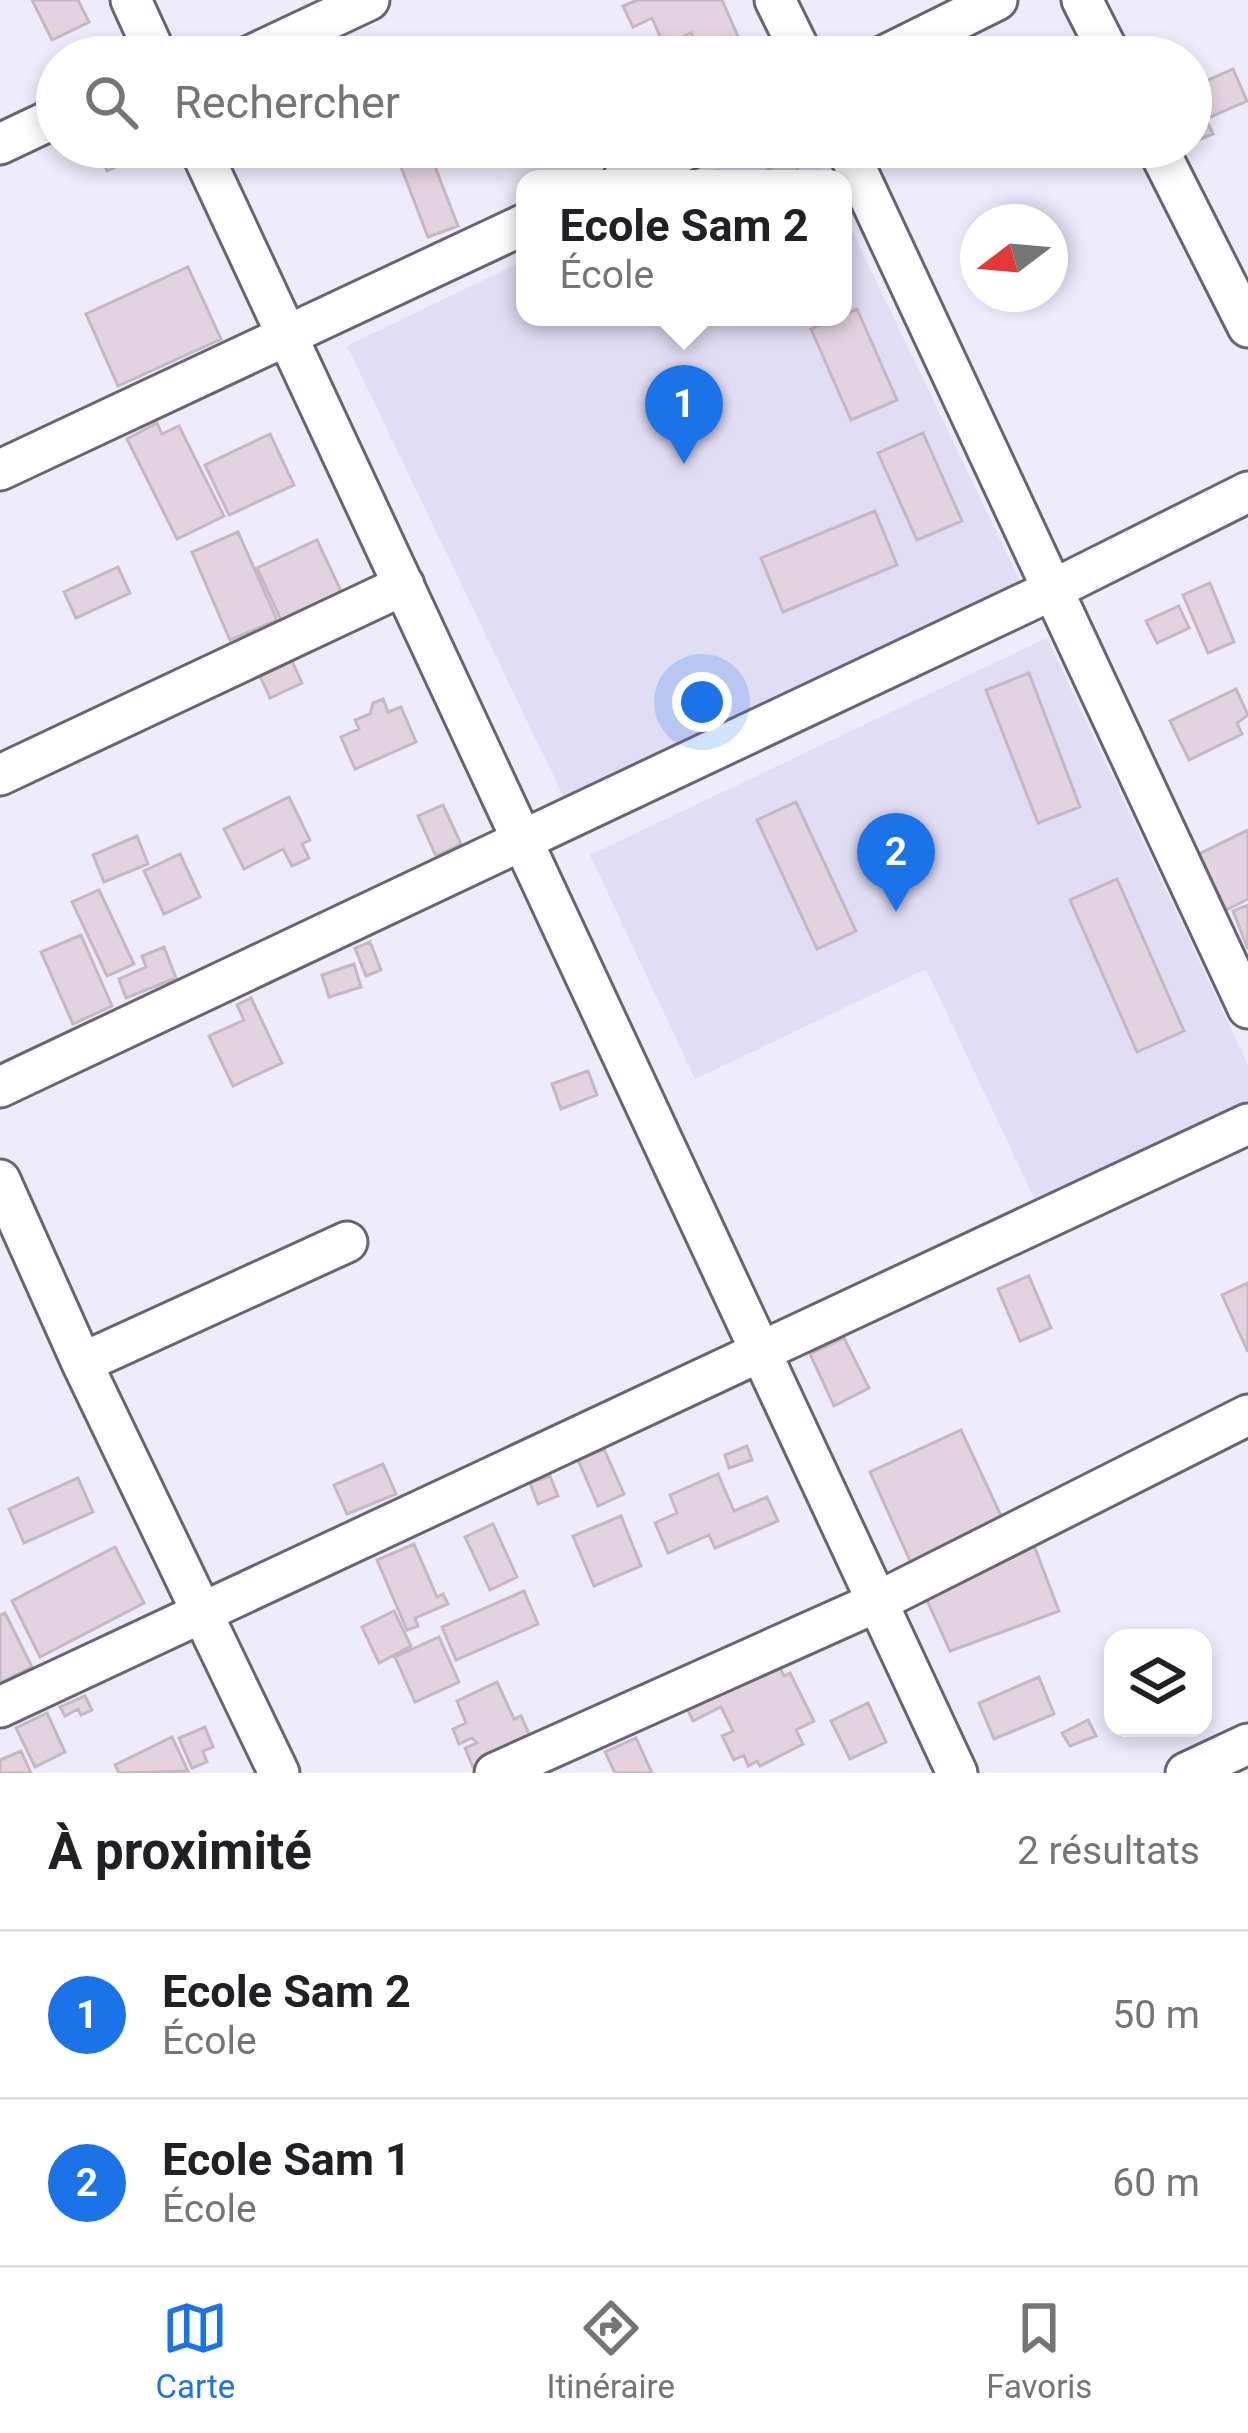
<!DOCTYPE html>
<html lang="fr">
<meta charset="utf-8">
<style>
:root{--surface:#fff;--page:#f6f6f6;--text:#202124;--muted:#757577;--line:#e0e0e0;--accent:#1a73e8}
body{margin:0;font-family:Roboto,sans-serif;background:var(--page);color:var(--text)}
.controls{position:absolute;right:36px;bottom:36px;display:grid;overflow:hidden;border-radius:24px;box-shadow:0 6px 18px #0003}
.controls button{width:108px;height:108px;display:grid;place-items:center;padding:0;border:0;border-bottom:3px solid var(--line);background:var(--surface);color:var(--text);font:60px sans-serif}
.compass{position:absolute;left:960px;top:204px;width:108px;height:108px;border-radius:50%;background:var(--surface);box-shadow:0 6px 18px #0003;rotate:254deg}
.you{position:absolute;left:702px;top:702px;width:42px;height:42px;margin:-30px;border:9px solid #fff;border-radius:50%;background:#1a73e8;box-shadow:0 0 0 18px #1a73e833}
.badge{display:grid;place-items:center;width:78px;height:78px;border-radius:50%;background:var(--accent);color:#fff;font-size:39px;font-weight:700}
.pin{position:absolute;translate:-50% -99px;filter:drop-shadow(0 3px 6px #0008)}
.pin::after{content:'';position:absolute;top:63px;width:42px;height:36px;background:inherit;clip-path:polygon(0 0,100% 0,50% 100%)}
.popup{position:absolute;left:516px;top:170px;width:336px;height:156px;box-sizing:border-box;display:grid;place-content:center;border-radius:24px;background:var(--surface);filter:drop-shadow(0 3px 9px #0005);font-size:39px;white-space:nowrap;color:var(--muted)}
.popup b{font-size:45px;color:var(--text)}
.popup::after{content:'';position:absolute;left:50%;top:100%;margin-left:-24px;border:24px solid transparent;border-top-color:var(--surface)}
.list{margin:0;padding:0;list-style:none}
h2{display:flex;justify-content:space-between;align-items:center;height:156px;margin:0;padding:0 48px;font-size:51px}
h2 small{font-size:39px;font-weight:400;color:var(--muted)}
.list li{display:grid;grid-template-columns:78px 1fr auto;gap:36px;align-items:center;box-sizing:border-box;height:168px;padding:0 48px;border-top:3px solid var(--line)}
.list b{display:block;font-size:45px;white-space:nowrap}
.list p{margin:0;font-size:39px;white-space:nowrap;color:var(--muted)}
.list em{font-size:39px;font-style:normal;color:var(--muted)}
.icon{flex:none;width:66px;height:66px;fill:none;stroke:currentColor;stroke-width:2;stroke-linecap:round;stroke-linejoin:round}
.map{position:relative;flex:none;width:1248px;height:1773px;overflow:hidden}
.search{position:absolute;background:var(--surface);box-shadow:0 6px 18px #0003;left:36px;right:36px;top:36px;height:132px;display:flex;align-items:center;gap:30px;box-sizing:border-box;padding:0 42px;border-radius:66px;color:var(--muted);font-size:45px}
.sheet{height:492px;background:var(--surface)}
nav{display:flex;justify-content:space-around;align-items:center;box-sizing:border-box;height:168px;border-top:3px solid var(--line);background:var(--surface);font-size:33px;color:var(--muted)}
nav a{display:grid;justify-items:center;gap:6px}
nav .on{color:var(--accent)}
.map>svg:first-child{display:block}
.built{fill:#e0ddf4}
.building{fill:#e3d3de;stroke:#c6b7c2;stroke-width:3}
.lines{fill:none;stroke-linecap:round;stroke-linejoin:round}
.street-casing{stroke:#676574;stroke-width:45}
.street{stroke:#fff;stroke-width:39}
</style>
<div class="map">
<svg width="1248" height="1773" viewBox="0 0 1248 1773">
<rect width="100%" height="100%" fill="#edebfc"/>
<path class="built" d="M 760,147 L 812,147 L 827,179 L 693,179 Z
M 843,212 L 1021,583 L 566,802 L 347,346 L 525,260 L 525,317 L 843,317 Z
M 1047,638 L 1248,1065 L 1248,1100 L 1035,1200 L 926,969 L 695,1079 L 590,855 Z"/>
<path class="building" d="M 32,0 L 78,0 L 89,22 L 52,40 Z
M 637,0 L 722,0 L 747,57 L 702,57 L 691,33 L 664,45 L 652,18 L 633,27 L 623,6 Z
M 1233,69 L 1247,101 L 1206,119 L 1213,134 L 1191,143 L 1191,85 L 1192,87 Z
M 97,147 L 141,147 L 144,154 L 107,171 Z
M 431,156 L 458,226 L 428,237 L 401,167 Z
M 793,158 L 802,179 L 748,179 Z
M 188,267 L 221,339 L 118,386 L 86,314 Z
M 857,309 L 897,400 L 851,420 L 811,329 Z
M 157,423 L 162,434 L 179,426 L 224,516 L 177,539 L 127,439 Z
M 923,433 L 962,521 L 917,540 L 878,453 Z
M 270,434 L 294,485 L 229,515 L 205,465 Z
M 875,511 L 897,565 L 783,612 L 761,558 Z
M 238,532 L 277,620 L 230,640 L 192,552 Z
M 317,540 L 342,593 L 282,622 L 257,568 Z
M 118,567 L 130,593 L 76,618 L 64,592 Z
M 1210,583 L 1234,642 L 1208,653 L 1183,595 Z
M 1179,606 L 1189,628 L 1157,643 L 1146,621 Z
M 292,661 L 302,683 L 270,698 L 260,676 Z
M 1029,673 L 1080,807 L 1038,823 L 986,690 Z
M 1236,689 L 1248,715 L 1237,723 L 1242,734 L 1189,760 L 1170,721 Z
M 383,699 L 388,712 L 401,707 L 416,742 L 355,769 L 341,737 L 359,729 L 355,720 L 370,714 L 373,703 Z
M 289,797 L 310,840 L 302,844 L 309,858 L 292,866 L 283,849 L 244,869 L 224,829 Z
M 796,802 L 856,931 L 817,949 L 757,820 Z
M 443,805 L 461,844 L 436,856 L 418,816 Z
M 1248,830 L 1248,899 L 1226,910 L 1199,854 Z
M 137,836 L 148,864 L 104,882 L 93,855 Z
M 180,854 L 200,897 L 164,914 L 144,871 Z
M 1117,879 L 1184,1031 L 1137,1052 L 1070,900 Z
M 99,890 L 134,964 L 107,976 L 72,902 Z
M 1248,905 L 1248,949 L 1233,911 Z
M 81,935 L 112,1006 L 73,1024 L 41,952 Z
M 370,942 L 381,970 L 366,976 L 355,948 Z
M 164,947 L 176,978 L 126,998 L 119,979 L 146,967 L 142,956 Z
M 354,964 L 361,987 L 329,997 L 322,975 Z
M 251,998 L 282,1063 L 233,1086 L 209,1036 L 244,1020 L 237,1005 Z
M 588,1071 L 597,1095 L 561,1109 L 552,1084 Z
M 1029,1276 L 1051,1328 L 1020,1341 L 998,1289 Z
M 1248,1283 L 1248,1352 L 1222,1295 Z
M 844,1338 L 869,1388 L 834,1406 L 810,1354 Z
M 961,1430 L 1003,1520 L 911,1563 L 870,1472 Z
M 747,1446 L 752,1460 L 729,1468 L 725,1455 Z
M 604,1449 L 624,1494 L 598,1506 L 578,1460 Z
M 383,1464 L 396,1494 L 347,1514 L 334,1485 Z
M 718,1474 L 734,1511 L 767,1497 L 778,1521 L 715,1548 L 709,1535 L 668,1553 L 655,1523 L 677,1513 L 670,1495 Z
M 550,1476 L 558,1496 L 538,1504 L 530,1483 Z
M 78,1478 L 93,1512 L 24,1543 L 9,1509 Z
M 621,1516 L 641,1566 L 594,1586 L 573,1536 Z
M 493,1524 L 517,1577 L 490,1590 L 465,1537 Z
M 1030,1535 L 1059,1611 L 950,1651 L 921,1587 Z
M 414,1544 L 437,1597 L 443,1594 L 448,1604 L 415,1618 L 418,1626 L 407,1630 L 377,1560 Z
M 115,1547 L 144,1603 L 40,1657 L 12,1601 Z
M 524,1591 L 538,1624 L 456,1660 L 442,1627 Z
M 394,1611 L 411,1646 L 379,1663 L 362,1627 Z
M 5,1613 L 32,1667 L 0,1683 L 0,1615 Z
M 439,1637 L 459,1682 L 415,1702 L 395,1657 Z
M 776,1660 L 784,1676 L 790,1673 L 814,1721 L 796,1730 L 803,1744 L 760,1766 L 757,1761 L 748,1766 L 744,1755 L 734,1760 L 722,1736 L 733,1731 L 721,1707 L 693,1721 L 686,1706 Z
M 1039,1677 L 1054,1714 L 994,1739 L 979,1703 Z
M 497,1682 L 514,1719 L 521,1716 L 532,1740 L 473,1767 L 465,1748 L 477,1743 L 472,1738 L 459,1744 L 453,1729 L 466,1723 L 457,1701 Z
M 85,1696 L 92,1710 L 81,1715 L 78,1709 L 65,1716 L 60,1707 Z
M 868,1703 L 886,1742 L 850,1759 L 831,1721 Z
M 47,1713 L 65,1752 L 35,1767 L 16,1728 Z
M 1088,1720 L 1096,1736 L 1070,1746 L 1062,1733 Z
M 205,1727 L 213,1747 L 203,1751 L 207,1762 L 192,1768 L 179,1738 Z
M 172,1737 L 188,1771 L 119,1773 L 115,1765 Z
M 636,1738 L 652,1773 L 615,1773 L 605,1752 Z
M 21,1751 L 31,1773 L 0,1773 L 0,1760 Z"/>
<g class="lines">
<defs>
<path id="street" d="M 131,0 L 157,57
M 775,0 L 803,57
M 1082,0 L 1111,57
M 248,57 L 369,0
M 882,57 L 997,0
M 0,144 L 57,117
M 199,147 L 957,1773
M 846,147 L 1248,1008
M 1157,147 L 1248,327
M 623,179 L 692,147
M 0,470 L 525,224
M 0,775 L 404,585
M 0,1087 L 1050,591 L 1248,492
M 0,1180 L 82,1363 L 279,1773
M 82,1363 L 347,1242
M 0,1707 L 1248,1124
M 495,1773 L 877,1602 L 1248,1415
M 1186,1773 L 1248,1744"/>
</defs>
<use href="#street" class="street-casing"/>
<use href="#street" class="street"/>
</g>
</svg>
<div class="controls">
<button><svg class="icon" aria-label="layers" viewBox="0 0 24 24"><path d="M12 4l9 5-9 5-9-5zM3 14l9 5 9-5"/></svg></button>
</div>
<svg class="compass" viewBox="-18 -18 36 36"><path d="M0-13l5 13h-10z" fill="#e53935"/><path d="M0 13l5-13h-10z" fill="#757577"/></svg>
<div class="you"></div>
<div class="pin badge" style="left:684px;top:464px">1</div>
<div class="popup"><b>Ecole Sam 2</b>École</div>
<div class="pin badge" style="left:896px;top:912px">2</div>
<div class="search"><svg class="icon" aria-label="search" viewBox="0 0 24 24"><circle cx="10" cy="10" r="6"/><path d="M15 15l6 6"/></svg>Rechercher</div>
</div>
<section class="sheet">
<h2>À proximité<small>2 résultats</small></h2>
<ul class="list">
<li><span class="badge">1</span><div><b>Ecole Sam 2</b><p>École</p></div><em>50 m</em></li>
<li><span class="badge">2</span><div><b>Ecole Sam 1</b><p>École</p></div><em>60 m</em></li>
</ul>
</section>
<nav>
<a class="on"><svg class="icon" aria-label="map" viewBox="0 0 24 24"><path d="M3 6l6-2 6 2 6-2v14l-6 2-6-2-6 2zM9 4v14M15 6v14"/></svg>Carte</a>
<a><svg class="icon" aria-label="directions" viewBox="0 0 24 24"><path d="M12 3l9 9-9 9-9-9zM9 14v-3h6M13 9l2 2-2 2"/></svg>Itinéraire</a>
<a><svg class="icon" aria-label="saved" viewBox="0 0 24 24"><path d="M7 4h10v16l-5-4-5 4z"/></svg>Favoris</a>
</nav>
